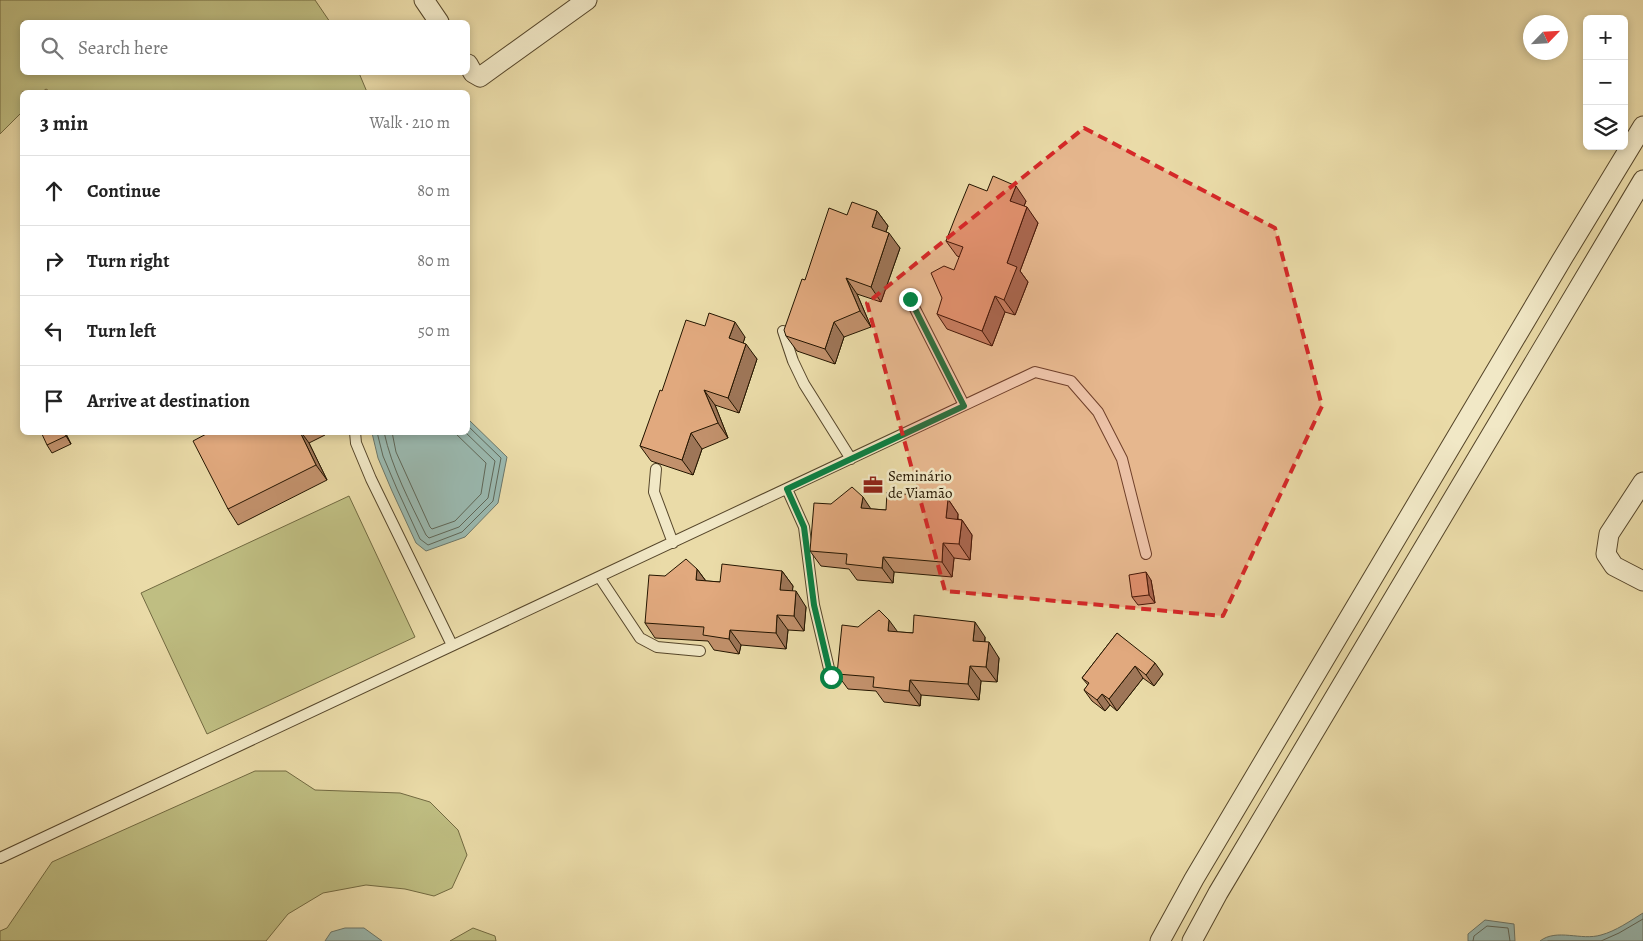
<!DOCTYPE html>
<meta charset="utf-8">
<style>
:root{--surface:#fff;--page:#f6f6f6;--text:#222;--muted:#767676;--line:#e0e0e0}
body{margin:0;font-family:Alegreya,serif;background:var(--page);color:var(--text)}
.controls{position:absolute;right:15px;top:15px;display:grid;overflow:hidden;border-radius:8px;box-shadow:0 2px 8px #0003}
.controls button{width:45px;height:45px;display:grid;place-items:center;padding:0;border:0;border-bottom:1px solid var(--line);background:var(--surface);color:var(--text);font:25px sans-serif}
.compass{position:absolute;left:1523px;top:15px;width:45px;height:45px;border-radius:50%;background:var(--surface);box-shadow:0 2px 8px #0003;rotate:65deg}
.stop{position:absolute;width:15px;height:15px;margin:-11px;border:4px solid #0b8043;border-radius:50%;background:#fff}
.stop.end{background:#0b8043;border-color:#fff;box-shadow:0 1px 5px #0008}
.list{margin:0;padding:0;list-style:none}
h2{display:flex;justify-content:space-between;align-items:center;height:65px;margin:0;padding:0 20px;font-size:21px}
h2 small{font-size:16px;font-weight:400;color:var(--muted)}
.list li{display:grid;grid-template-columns:32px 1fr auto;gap:15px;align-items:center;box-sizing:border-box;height:70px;padding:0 20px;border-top:1px solid var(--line)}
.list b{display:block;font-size:19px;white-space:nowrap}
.list em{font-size:16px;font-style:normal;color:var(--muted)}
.icon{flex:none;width:28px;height:28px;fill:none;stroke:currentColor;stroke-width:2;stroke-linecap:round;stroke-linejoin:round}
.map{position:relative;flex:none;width:1643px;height:941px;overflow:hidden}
.search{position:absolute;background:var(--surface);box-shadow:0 2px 8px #0003;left:20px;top:20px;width:450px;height:55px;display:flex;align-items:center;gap:12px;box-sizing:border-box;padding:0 18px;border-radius:8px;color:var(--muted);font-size:19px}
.panel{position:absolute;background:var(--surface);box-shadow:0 2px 8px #0003;left:20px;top:90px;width:450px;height:345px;border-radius:8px}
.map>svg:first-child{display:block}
.green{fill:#bfbe82;stroke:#726a41}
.water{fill:#9ab9b0;stroke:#6b776a}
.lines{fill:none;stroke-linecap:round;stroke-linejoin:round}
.shore{stroke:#5f6758;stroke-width:1}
.service-casing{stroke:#56462a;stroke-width:12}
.minor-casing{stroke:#56462a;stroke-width:21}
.service{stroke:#f1e8c6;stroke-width:10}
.minor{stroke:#f1e8c6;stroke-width:19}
.wall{fill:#c2916c;stroke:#241500}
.shaded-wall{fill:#9e7658;stroke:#241500}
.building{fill:#e1a97e;stroke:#241500}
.route{stroke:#0b8043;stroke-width:6}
.marked{fill:#d62828;fill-opacity:0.2;stroke:#d62828;stroke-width:4;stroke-dasharray:10 6;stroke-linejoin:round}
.labels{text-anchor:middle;stroke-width:5;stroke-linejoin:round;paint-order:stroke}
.poi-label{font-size:15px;fill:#241500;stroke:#f1e8c6;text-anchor:start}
</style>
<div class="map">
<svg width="1643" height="941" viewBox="0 0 1643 941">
<rect width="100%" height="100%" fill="#eadba8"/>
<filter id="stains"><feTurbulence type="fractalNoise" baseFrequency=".004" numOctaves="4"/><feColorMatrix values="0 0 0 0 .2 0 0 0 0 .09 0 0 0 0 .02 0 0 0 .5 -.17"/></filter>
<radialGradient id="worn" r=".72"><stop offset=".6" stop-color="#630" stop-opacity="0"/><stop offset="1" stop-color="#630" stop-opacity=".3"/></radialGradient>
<path class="green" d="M 0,0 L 315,0 L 330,22 L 22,22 L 22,72 L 359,73 L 367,92 L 51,92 L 46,89 L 42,92 L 22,92 L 22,112 L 0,134 Z
M 349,496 L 415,637 L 207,734 L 141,593 Z
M 255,771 L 286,771 L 315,790 L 400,793 L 430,802 L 458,830 L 467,855 L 452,888 L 434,896 L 405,889 L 366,885 L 323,893 L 288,914 L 266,941 L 0,941 L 0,931 L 7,928 L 52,862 Z
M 473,928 L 495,936 L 496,941 L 450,941 Z"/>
<path class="water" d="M 468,419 L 507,457 L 498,503 L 465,537 L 426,551 L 416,543 L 392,491 L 378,458 L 372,433 L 468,432 Z
M 1643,913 L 1643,941 L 1540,941 C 1557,928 1581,941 1601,935 C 1616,931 1630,921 1643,913 Z
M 1485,920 L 1514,924 L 1515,941 L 1468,941 L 1468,934 Z
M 345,928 L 364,928 L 382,941 L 325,941 L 331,932 Z"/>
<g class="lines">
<path class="shore" d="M 377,432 L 383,456 L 397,489 L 420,539 L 428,545 L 462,532 L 493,501 L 501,458 L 468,426
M 384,432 C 392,469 410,502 426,535 L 429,538 L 459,527 L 488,498 L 495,461 L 465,432
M 392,432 L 396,452 L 430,527 L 432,529 L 455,521 L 481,494 L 486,463 L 454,432
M 1473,941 L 1474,936 L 1487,926 L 1508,928 L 1510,941
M 1548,941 L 1601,941 L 1619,933 L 1643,919"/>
<defs>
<path id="service" d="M 910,299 L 964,405
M 783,331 L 793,361 L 804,384 L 851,459
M 355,432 L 356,443 L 371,479 L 452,645
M 656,469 L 654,492 L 673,543
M 787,489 L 804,527 L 814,605 L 831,677
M 600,578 L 640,638 L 657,647 L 700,651
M 0,858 L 1035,372 L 1071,381 L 1098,412 L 1122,459 L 1146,554"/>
<path id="minor" d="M 424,0 L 439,22
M 468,64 L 473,73 L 480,77 L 587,0
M 1643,482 L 1609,534 L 1606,554 L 1614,566 L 1643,581
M 1160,941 L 1194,879 L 1564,256 L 1643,126
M 1192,941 L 1218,893 L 1643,180"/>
</defs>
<use href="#service" class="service-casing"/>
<use href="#minor" class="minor-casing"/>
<use href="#service" class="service"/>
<use href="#minor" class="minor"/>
</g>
<path class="wall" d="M 987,191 L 1026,201 L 1024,206 L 1038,223 L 1020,271 L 1028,282 L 1015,315 L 1005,312 L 992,346 L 947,329 L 937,314 L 960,257 L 957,256 L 946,241 Z
M 877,211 L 888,226 L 886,232 L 900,248 L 881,302 L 857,294 L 871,327 L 844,337 L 835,364 L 797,351 L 786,336 L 805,280 L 847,215 Z
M 745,337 L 743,343 L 757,359 L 739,413 L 715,405 L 728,438 L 702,449 L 693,475 L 651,461 L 640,446 L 662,391 Z
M 65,432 L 71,444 L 52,453 L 47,445 Z
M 210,432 L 324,432 L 325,435 L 309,443 L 327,480 L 238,525 L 228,509 Z
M 948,499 L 958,514 L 958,519 L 962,520 L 972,535 L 970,560 L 954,558 L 952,577 L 894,572 L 893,583 L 857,580 L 849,569 L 821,566 L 810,551 L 871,509 L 886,510 Z
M 697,569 L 706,581 L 720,582 L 782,571 L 793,586 L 792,591 L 806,607 L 804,631 L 788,630 L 786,649 L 741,645 L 739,654 L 714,650 L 708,641 L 655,638 L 645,623 L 665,576 Z
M 1151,580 L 1155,603 L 1138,605 L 1132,597 Z
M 898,632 L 985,637 L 985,642 L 999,658 L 997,682 L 981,681 L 979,700 L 921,695 L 920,706 L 884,702 L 876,691 L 848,689 L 837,674 Z
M 1117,633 L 1163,674 L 1154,686 L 1143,678 L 1117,711 L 1110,705 L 1105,711 L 1092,701 L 1084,690 L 1088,685 L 1082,678 Z"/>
<path class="shaded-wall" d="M 1016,186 L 1026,201 L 1020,216 L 1010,201 Z
M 1027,207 L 1038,223 L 1020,271 L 1028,282 L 1015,315 L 1004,300 L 1007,263 Z
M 877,211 L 888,226 L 882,242 L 872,227 Z
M 889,233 L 900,248 L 881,302 L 871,287 Z
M 846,278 L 857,294 L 871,327 L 860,311 Z
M 995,296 L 1005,312 L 992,346 L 982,331 Z
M 735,322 L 745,337 L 740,353 L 729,338 Z
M 834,322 L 844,337 L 835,364 L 825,349 Z
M 746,344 L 757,359 L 739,413 L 728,398 Z
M 704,390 L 715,405 L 728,438 L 718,423 Z
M 64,432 L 65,432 L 71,444 L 66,436 Z
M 300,432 L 301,432 L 309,443 L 327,480 L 316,465 Z
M 691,433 L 702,449 L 693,475 L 682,460 Z
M 863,497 L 873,512 L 861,508 Z
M 948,499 L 958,514 L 956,533 L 946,518 Z
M 962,520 L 972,535 L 970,560 L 959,544 Z
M 943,543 L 954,558 L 952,577 L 942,562 Z
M 883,557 L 894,572 L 893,583 L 882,568 Z
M 697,569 L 708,584 L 696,580 Z
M 782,571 L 793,586 L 791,605 L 780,590 Z
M 1146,572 L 1151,580 L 1155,603 L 1149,595 Z
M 796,591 L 806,607 L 804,631 L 794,616 Z
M 777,615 L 788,630 L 786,649 L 776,633 Z
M 889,620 L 900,635 L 888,631 Z
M 975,622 L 985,637 L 983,656 L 973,641 Z
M 730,630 L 741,645 L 739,654 L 729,639 Z
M 989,642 L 999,658 L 997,682 L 986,667 Z
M 1155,663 L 1163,674 L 1154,686 L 1146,675 Z
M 970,666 L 981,681 L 979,700 L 968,684 Z
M 1135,666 L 1143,678 L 1117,711 L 1109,699 Z
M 910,680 L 921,695 L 920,706 L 909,691 Z
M 1102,694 L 1110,705 L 1105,711 L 1097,700 Z"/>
<path class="building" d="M 993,176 L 1016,186 L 1010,201 L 1027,207 L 1007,263 L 1017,267 L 1004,300 L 995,296 L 982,331 L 937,314 L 942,298 L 931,273 L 944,266 L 954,270 L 963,247 L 946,241 L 955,218 L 969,184 L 987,191 Z
M 852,202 L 877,211 L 872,227 L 889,233 L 871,287 L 846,278 L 860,311 L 834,322 L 825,349 L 786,336 L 784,330 L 802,279 L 805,280 L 829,208 L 847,215 Z
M 709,313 L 735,322 L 729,338 L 746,344 L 728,398 L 704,390 L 718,423 L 691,433 L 682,460 L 640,446 L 660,390 L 662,391 L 686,320 L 705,326 Z
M 41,432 L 64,432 L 66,436 L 47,445 Z
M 210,432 L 300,432 L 316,465 L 228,509 L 193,441 Z
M 852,487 L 863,497 L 861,508 L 886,510 L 887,492 L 948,499 L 946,518 L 962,520 L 959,544 L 943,543 L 942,562 L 883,557 L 882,568 L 846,564 L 847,554 L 810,551 L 814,503 L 831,504 Z
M 686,559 L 697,569 L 696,580 L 720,582 L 722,564 L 782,571 L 780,590 L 796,591 L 794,616 L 777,615 L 776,633 L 730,630 L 729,639 L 703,635 L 704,627 L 645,623 L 649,575 L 665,576 Z
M 1146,572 L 1149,595 L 1132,597 L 1129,575 Z
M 879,610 L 889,620 L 888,631 L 913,633 L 914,615 L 975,622 L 973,641 L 989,642 L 986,667 L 970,666 L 968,684 L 910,680 L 909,691 L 873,687 L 874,677 L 837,674 L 842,625 L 858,627 Z
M 1117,633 L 1155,663 L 1146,675 L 1135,666 L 1109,699 L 1102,694 L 1097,700 L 1084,690 L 1089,683 L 1082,678 Z"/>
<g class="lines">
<path class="route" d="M 831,677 L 814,605 L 804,527 L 787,489 L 964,406 L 910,299"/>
</g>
<path class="marked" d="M 1084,128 L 1275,228 L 1322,406 L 1223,616 L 945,591 L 867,303 Z"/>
<defs>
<symbol id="office-bare" viewBox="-9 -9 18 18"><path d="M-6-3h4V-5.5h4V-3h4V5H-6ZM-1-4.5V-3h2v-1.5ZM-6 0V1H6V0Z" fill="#8f2418" stroke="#f1e8c6" stroke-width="2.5" paint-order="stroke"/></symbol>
</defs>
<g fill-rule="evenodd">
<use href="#office-bare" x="859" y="471" width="28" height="28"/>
</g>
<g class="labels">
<g class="poi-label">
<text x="888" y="481">Seminário<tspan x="888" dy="17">de Viamão</tspan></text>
</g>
</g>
<rect width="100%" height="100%" filter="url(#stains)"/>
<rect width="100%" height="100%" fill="url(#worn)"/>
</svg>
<div class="controls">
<button>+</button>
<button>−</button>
<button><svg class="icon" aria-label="layers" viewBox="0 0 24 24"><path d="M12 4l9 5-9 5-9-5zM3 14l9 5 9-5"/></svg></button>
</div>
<svg class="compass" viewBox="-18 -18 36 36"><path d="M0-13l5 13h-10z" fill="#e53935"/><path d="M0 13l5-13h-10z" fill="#767676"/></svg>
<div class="stop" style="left:831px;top:677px"></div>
<div class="stop end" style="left:910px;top:299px"></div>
<div class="search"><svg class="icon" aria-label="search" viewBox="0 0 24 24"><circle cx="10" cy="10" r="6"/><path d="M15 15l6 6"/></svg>Search here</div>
<section class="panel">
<h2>3 min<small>Walk · 210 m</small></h2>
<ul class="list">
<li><svg class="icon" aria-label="ahead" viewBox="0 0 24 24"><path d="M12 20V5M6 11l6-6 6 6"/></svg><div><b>Continue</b></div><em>80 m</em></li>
<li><svg class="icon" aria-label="right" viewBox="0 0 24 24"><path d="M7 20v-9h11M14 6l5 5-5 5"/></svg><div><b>Turn right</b></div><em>80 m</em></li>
<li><svg class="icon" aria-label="left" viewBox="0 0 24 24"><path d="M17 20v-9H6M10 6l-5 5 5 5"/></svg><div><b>Turn left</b></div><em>50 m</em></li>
<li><svg class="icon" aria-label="arrive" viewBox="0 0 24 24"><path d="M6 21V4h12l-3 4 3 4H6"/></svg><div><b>Arrive at destination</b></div></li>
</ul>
</section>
</div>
